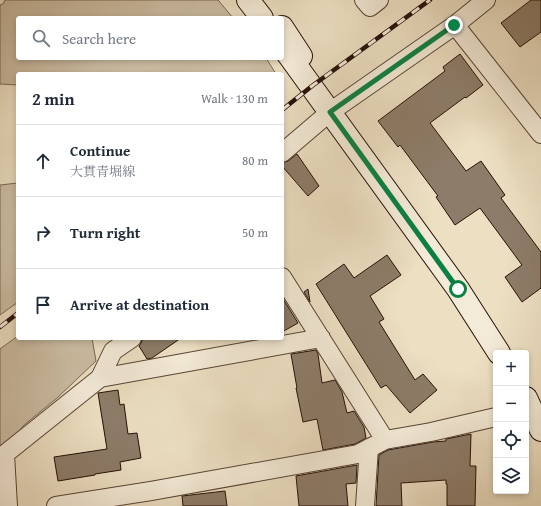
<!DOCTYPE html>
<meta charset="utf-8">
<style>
:root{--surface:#fff;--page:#f6f6f7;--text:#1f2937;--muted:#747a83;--line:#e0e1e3}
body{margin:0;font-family:"Gentium Book Plus","Noto Serif JP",serif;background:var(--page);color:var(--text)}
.controls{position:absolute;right:12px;bottom:12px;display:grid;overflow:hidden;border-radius:4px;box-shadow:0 2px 6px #0003}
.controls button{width:36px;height:36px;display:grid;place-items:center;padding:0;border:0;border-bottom:1px solid var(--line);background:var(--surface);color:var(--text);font:20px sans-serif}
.stop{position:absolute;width:12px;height:12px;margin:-9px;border:3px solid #0b8043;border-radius:50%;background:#fff}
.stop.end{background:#0b8043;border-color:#fff;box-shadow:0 1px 4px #0008}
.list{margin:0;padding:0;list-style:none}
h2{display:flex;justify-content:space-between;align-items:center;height:52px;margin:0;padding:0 16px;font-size:17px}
h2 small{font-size:13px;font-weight:400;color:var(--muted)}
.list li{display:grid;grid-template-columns:26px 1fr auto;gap:12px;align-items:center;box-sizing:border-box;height:72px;padding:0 16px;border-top:1px solid var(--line)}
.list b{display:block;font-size:15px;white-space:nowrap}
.list p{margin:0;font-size:13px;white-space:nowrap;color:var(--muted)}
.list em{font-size:13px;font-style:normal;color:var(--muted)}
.icon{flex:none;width:22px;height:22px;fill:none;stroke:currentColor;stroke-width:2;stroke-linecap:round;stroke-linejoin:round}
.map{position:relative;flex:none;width:541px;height:506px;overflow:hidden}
.search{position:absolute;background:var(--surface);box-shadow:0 2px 6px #0003;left:16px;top:16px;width:268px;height:44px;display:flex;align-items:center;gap:10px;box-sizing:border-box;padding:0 14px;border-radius:4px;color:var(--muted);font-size:15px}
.panel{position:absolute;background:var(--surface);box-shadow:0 2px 6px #0003;left:16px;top:72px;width:268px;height:268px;border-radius:4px}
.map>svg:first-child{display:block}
.green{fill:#cbbca2;stroke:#796655}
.building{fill:#8d7c69;stroke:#271008}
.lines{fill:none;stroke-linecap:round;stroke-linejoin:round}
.street-casing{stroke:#584436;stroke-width:20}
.secondary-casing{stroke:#271008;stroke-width:24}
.street{stroke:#f3ead7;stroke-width:18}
.secondary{stroke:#f3ead7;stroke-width:22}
.rail-casing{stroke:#271008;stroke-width:4.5}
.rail{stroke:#f3ead7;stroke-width:3;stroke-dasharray:9;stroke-linecap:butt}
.route{stroke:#0b8043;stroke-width:5}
</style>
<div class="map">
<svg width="541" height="506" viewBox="0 0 541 506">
<rect width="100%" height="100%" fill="#ecdfc2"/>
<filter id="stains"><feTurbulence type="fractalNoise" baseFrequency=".005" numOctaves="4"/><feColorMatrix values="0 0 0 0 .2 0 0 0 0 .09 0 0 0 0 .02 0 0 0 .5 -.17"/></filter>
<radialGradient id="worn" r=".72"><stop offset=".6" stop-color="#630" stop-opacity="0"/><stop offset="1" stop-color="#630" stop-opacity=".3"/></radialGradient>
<path class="green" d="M 5,0 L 218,0 L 233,18 L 18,18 L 18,58 L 266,58 L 276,74 L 18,74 L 18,85 L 0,84 L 0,5 L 3,4 Z
M 18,183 L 18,302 L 0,315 L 0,185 Z
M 18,336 L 18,338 L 92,338 L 96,361 L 57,398 L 24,425 L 2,454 L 0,461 L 0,349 Z"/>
<path class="building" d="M 531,0 L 541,0 L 541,32 L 520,47 L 501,23 Z
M 460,54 L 483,85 L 466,98 L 465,97 L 430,123 L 466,171 L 481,161 L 505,195 L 501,198 L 541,252 L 541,288 L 522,302 L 505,277 L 522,265 L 480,208 L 455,225 L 436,197 L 438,196 L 400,145 L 398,147 L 378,121 L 445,71 L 443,67 Z
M 297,154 L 319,186 L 308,196 L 282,166 L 282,163 L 288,161 Z
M 387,255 L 401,275 L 370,296 L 384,319 L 379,322 L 415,380 L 423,374 L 437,390 L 410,413 L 386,385 L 381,388 L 316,284 L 344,264 L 354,278 Z
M 308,289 L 310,302 L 304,292 Z
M 282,297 L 298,323 L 282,332 Z
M 144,338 L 181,338 L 152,358 L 147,359 L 139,346 L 141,343 L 142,340 Z
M 316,350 L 318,354 L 322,383 L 335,380 L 342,392 L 347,413 L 354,411 L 364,427 L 366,438 L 355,444 L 323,450 L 317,419 L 303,422 L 296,388 L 297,388 L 291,354 Z
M 118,390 L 120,405 L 124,404 L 128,434 L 137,433 L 141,458 L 120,462 L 121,470 L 95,474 L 95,475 L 58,481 L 54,457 L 107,449 L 98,393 Z
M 471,434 L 470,466 L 476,466 L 475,506 L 447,506 L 447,484 L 446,484 L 446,480 L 401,483 L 402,506 L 376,506 L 379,455 L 388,450 L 433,442 L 446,441 L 446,439 Z
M 357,465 L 356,483 L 346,484 L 348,506 L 299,506 L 296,476 Z
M 225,491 L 227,506 L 183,506 L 182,496 Z"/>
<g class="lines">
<defs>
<path id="street" d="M 364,0 L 370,7 L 379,0
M 455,25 L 541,134
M 282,153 L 330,112 L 455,25 L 486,0
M 282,277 L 385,440
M 100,378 L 113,351 L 132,338
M 8,506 L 5,454 L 100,378 L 321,338
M 56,506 L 151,491 L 358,454 L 385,440 L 431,432 L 496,417
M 365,506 L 369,448"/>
<path id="secondary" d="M 248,0 L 262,18
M 282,27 L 301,56
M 282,46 L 458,289 L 499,353
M 526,398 L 541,430"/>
</defs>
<use href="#street" class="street-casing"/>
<use href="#secondary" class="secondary-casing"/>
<use href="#street" class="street"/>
<use href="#secondary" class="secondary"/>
<defs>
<path id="rail" d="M 282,110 L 312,86 L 430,0
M 0,327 L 18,313"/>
</defs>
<use href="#rail" class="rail-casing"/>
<use href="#rail" class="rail"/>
</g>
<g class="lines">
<path class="route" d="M 454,25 L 330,112 L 458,289"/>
</g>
<rect width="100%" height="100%" filter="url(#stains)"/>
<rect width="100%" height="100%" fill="url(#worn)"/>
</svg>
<div class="controls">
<button>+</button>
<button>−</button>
<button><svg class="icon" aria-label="locate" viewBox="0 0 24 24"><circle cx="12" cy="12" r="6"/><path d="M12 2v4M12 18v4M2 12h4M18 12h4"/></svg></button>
<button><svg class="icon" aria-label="layers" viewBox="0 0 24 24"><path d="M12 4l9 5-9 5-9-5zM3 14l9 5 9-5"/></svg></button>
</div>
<div class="stop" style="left:458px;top:289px"></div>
<div class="stop end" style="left:454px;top:25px"></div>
<div class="search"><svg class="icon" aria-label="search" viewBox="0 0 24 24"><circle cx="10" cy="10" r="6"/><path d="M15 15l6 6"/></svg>Search here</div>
<section class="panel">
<h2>2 min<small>Walk · 130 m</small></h2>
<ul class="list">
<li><svg class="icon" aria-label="ahead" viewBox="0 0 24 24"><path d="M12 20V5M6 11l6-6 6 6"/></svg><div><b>Continue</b><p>大貫青堀線</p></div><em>80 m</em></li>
<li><svg class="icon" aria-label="right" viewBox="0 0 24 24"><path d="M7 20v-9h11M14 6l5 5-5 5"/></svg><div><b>Turn right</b></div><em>50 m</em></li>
<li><svg class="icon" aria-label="arrive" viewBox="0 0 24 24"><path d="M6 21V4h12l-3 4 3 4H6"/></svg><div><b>Arrive at destination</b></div></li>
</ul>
</section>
</div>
